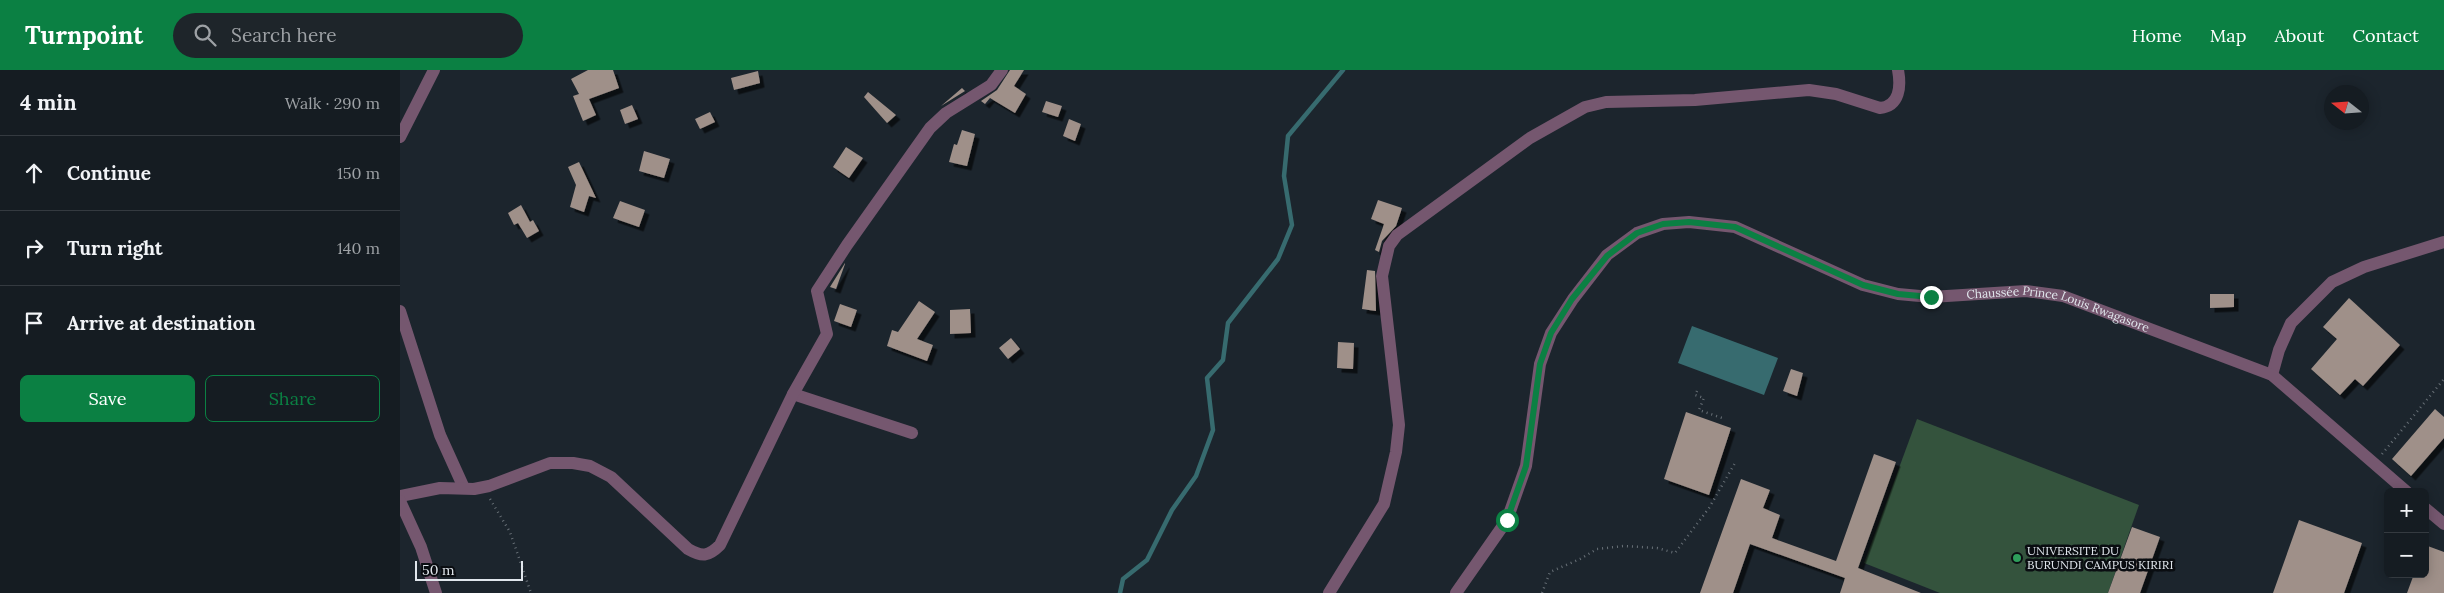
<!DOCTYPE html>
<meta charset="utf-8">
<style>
:root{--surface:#151c22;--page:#1e252a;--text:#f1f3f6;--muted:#9da1a5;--line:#343a40;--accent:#0b8043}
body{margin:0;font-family:Lora,serif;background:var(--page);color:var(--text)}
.controls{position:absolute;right:15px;bottom:15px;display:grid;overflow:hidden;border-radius:8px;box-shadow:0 2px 12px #0003}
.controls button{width:45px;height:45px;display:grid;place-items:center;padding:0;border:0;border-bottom:1px solid var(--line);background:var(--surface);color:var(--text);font:25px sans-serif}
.compass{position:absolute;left:1924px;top:15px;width:45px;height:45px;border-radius:50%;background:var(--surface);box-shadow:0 2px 12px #0003;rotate:287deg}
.scale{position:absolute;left:15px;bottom:12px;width:108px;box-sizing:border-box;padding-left:5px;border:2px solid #e0e6ec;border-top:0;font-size:14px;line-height:18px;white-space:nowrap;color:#e0e6ec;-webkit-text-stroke:4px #0a0d11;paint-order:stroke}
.stop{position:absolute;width:15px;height:15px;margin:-11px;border:4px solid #0b8043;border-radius:50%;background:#fff}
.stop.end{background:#0b8043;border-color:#fff;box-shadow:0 1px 5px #0008}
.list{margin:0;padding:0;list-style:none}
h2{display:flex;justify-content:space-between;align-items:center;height:65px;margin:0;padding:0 20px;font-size:21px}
h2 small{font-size:16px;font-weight:400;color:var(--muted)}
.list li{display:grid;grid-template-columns:32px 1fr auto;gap:15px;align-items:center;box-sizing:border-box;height:75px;padding:0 20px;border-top:1px solid var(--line)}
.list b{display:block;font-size:19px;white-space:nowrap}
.list em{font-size:16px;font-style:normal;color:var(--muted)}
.actions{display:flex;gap:10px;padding:15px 20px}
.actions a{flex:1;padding:11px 0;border:1px solid var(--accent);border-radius:8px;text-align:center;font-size:18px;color:var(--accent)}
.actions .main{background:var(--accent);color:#fff}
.icon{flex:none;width:28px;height:28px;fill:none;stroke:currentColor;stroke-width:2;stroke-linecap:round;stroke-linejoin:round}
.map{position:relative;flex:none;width:2044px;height:523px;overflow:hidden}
header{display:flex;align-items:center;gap:30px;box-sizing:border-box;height:70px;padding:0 25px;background:var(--accent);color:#fff}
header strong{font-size:24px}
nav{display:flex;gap:28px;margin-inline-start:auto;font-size:18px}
.search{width:350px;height:45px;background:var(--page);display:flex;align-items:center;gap:12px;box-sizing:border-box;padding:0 18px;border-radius:28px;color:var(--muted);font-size:19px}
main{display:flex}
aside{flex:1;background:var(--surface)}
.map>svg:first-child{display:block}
.green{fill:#34533d}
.water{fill:#376b6f}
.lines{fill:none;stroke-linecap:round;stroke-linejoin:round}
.stream{stroke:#376b6f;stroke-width:4.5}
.building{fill:#9f9089;filter:url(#shadow)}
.path{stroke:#687077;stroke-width:2.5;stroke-dasharray:1 4;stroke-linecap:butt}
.minor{stroke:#75576f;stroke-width:12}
.route{stroke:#0b8043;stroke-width:6}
.leisure-dot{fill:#2e9e5b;stroke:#0a0d11;stroke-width:2}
.labels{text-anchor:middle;stroke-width:5;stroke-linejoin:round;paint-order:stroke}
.street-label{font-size:12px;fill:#e0e6ec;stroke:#0a0d11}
.poi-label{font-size:12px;fill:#e0e6ec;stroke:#0a0d11;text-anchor:start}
</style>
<header>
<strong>Turnpoint</strong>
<div class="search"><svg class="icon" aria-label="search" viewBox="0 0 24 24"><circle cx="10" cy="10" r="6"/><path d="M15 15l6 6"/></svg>Search here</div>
<nav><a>Home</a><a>Map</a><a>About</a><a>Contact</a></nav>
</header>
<main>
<aside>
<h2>4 min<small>Walk · 290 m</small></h2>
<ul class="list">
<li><svg class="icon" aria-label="ahead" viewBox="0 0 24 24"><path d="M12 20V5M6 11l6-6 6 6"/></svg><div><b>Continue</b></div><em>150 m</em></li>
<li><svg class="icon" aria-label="right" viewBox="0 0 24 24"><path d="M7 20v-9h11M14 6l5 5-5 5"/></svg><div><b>Turn right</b></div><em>140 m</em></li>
<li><svg class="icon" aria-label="arrive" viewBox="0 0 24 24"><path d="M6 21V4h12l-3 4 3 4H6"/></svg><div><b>Arrive at destination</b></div></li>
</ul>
<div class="actions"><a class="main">Save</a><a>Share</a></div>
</aside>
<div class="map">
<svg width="2044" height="523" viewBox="0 0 2044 523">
<defs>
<filter id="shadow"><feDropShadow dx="4.5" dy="4.5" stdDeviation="0" flood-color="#0009"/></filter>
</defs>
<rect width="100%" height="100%" fill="#1c252d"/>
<path class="green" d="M 1517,349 L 1739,435 L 1708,523 L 1540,523 L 1464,493 Z"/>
<path class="water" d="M 1292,256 L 1378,288 L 1364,325 L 1278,293 Z"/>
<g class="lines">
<path class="stream" d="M 720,523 L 723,509 L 747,490 L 772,440 L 796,406 L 813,360 L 807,308 L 823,290 L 828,253 L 878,189 L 892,155 L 884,106 L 888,66 L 943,0"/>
</g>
<path class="building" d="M 188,0 L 213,0 L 219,18 L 189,29 L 196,45 L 183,51 L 173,26 L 179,24 L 171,9 Z
M 610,0 L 624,0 L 614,16 L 626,24 L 615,43 L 590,28 L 585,34 L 581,31 L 597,20 Z
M 358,1 L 360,13 L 334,20 L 331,8 Z
M 562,18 L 565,21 L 541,36 Z
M 468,22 L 496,45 L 487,53 L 464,27 Z
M 646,31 L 662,36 L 658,47 L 642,42 Z
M 232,35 L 238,49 L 225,54 L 220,40 Z
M 310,42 L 315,52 L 300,59 L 295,49 Z
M 669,49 L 681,54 L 675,71 L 663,66 Z
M 562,60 L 575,64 L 567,96 L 549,92 L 554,74 L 557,75 Z
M 446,77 L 463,88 L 449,108 L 433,97 Z
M 244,81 L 270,89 L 264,108 L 239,101 Z
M 179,92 L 196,128 L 189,126 L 184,142 L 170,137 L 176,115 L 168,97 Z
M 978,130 L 1002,138 L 996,156 L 982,171 L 979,182 L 975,180 L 984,154 L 971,149 Z
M 220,131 L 245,140 L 239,157 L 213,148 Z
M 121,135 L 130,152 L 133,150 L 139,161 L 127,168 L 118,153 L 114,155 L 108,143 Z
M 445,194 L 436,219 L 430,217 L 445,193 Z
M 967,200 L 975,201 L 976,241 L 962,239 Z
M 1810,224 L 1834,224 L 1834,237 L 1810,238 Z
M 1949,228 L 2000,275 L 1963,316 L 1955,309 L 1940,325 L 1911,299 L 1937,269 L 1923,257 Z
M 519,231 L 535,242 L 517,269 L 533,275 L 527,291 L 487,276 L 492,260 L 498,262 Z
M 440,234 L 457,240 L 451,257 L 434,251 Z
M 570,239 L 571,263 L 550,264 L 550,240 Z
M 611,268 L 620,279 L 608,289 L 599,278 Z
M 938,272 L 954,273 L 953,299 L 937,298 Z
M 1391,299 L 1403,303 L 1397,326 L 1383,321 Z
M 2035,339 L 2044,347 L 2044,368 L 2011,406 L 1992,389 Z
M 1286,342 L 1331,358 L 1309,425 L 1264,409 Z
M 1474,384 L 1496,392 L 1458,498 L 1521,523 L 1440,523 L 1445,508 L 1350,474 L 1333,523 L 1300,523 L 1341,409 L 1370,420 L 1363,438 L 1380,445 L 1372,468 L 1436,491 Z
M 1899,450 L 1962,473 L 1944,523 L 1873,523 Z
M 1732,457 L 1760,467 L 1740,523 L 1708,523 Z
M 2025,475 L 2044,482 L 2044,523 L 2007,523 L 2014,504 L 2025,504 Z"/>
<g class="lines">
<path class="path" d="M 1297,321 L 1295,325 L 1304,328 L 1299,340 L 1325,349
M 1982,384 L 2044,309
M 90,429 L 110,462 L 131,523
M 1142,523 L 1150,502 L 1180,489 L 1197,479 L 1224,476 L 1257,478 L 1275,483 L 1309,438 L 1335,393"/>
<g class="minor">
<path d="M 0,67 L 34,0"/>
<path d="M 0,241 L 40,365 L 64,418"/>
<path d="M 1872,305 L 1879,280 L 1891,253 L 1932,212 L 1964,197 L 2044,172"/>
<path d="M 393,324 L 512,363"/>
<path d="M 0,426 L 40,418 L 74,419 L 89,416 L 150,393 L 173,393 L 190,396 L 211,407 L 288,479 C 302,487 308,487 320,475 L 393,324 L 427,264 L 417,221 L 447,175 L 530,58 L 546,43 L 591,15 L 602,0"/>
<path d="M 0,431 L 21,477 L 36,523"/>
<path d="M 2025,438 L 2044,454"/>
<path d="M 929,523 L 984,434 L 996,382 L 999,355 L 982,206 L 989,176 L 997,165 L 1130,68 L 1185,37 L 1206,32 L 1295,30 L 1409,20 L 1436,24 L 1480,38 C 1500,36 1501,16 1498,0"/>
<path id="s1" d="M 1056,523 L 1107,450 L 1126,396 L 1140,294 L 1151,263 L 1173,229 L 1207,185 L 1237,163 L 1263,154 L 1289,152 L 1335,157 L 1463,215 L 1498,224 L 1531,227 L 1626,221 L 1663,226 L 1872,305 L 2007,422"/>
</g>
</g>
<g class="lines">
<path class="route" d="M 1107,450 L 1126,396 L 1140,294 L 1151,263 L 1172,229 L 1207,186 L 1237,163 L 1263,154 L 1289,152 L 1335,157 L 1463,215 L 1498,224 L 1531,227"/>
</g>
<circle class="leisure-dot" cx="1617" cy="488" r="5"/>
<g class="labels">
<g class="street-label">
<text dy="4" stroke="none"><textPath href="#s1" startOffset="855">Chaussée Prince Louis Rwagasore</textPath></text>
</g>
<g class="poi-label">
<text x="1627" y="485">UNIVERSITE DU<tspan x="1627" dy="14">BURUNDI CAMPUS KIRIRI</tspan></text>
</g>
</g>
</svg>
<div class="controls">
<button>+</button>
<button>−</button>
</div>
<svg class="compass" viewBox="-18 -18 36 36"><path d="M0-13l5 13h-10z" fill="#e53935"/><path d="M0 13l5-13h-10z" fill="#9da1a5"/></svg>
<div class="scale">50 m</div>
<div class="stop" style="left:1107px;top:450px"></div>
<div class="stop end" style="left:1531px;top:227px"></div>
</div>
</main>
